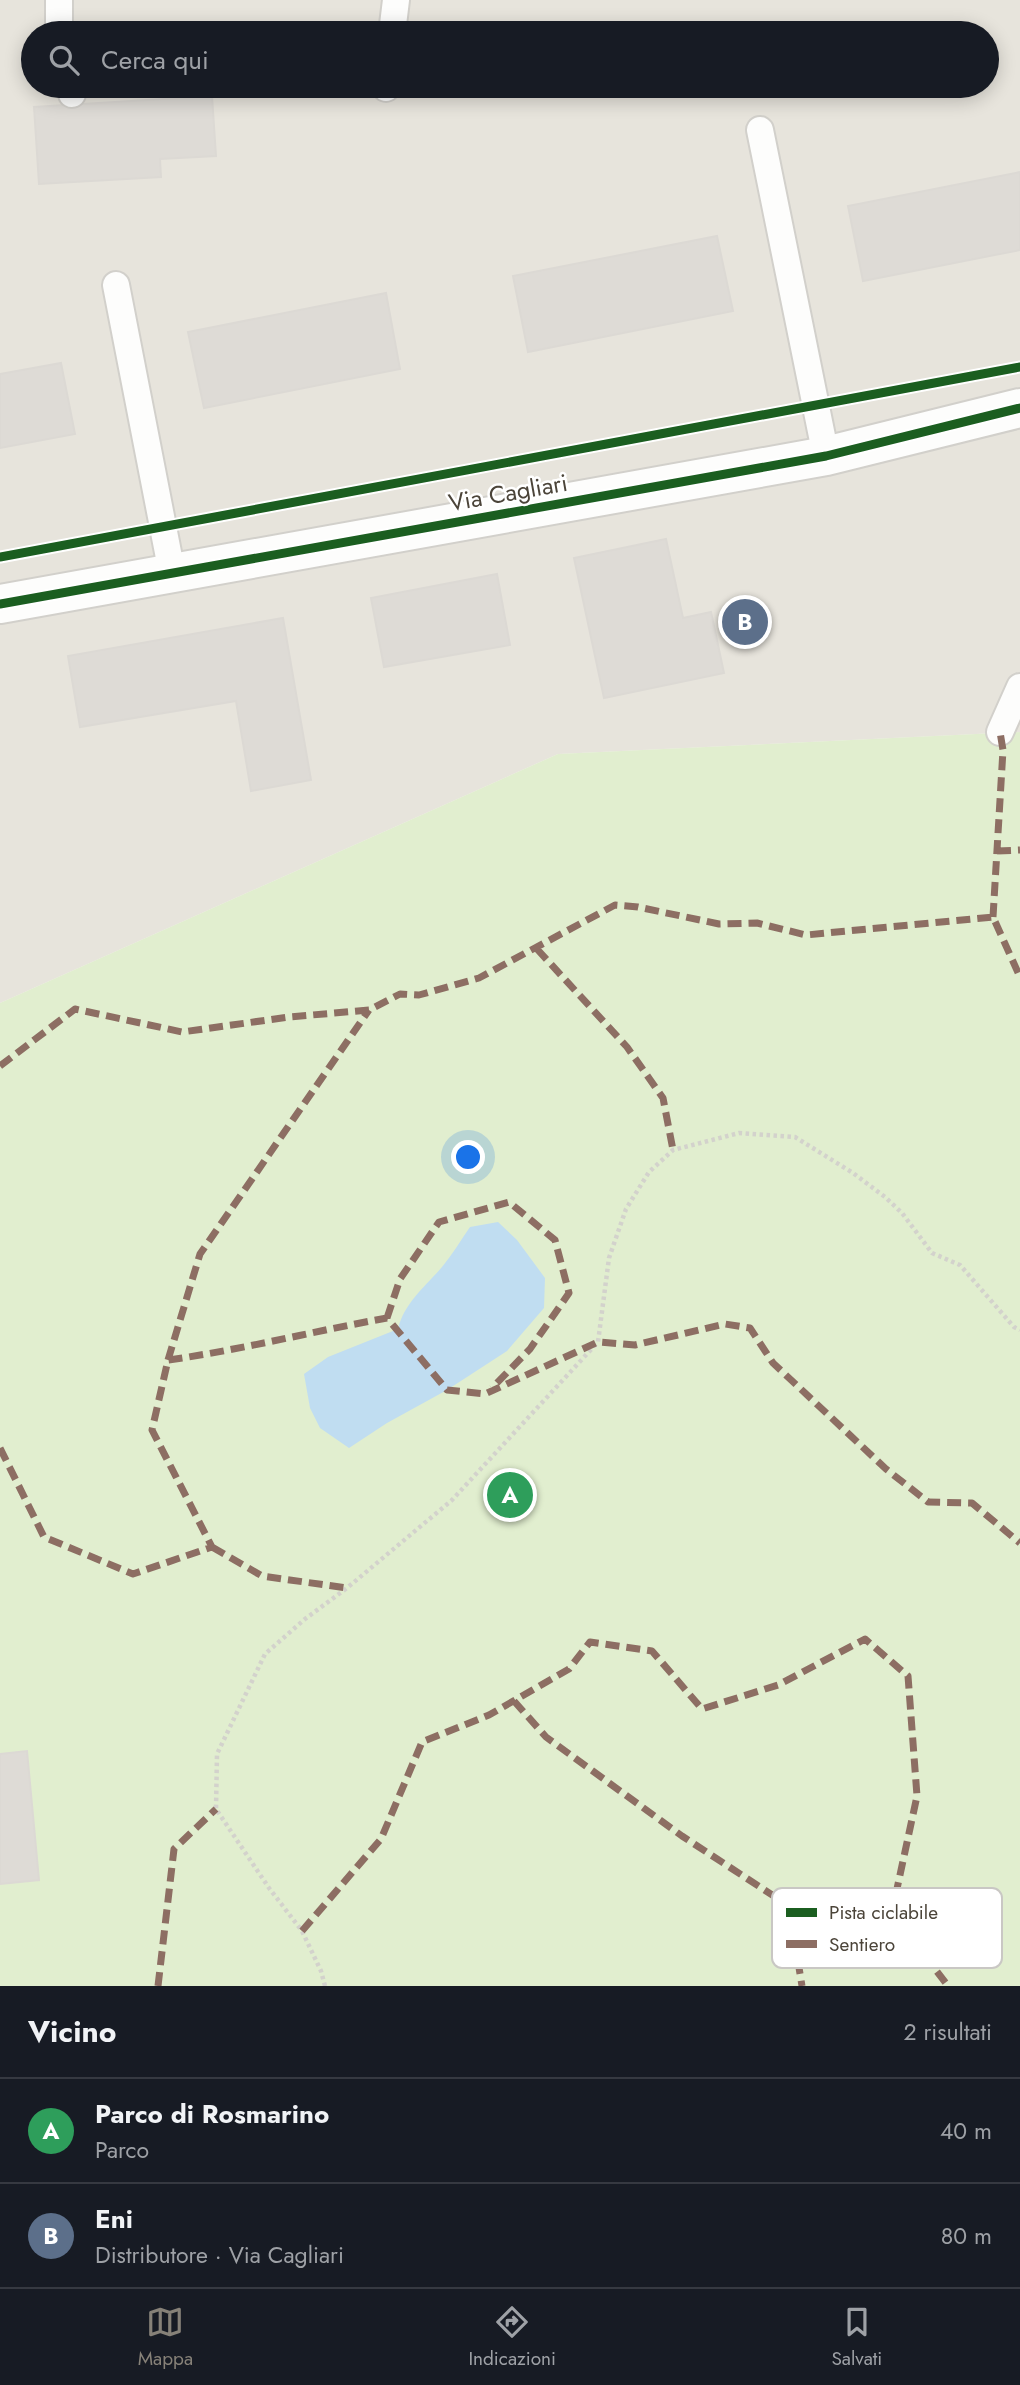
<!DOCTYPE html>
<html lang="it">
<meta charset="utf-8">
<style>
:root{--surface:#171b24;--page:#242831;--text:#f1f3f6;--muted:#9ea1a6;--line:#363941;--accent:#868178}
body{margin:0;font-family:Jost,sans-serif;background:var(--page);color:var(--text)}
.you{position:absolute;left:469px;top:1158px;width:24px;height:24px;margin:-18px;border:5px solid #fff;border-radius:50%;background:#1a73e8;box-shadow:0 0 0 10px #1a73e833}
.badge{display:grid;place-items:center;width:46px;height:46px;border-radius:50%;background:var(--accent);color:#fff;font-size:23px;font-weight:700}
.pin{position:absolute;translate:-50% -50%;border:4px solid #fff;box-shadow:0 2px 7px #0006}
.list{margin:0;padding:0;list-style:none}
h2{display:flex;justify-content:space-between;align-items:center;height:91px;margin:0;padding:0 28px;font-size:30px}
h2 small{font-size:23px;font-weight:400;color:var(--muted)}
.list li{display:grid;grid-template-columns:46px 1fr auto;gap:21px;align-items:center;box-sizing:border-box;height:105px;padding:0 28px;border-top:2px solid var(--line)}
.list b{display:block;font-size:26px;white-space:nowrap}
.list p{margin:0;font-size:23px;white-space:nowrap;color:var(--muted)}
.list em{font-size:23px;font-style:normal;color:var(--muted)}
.icon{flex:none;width:38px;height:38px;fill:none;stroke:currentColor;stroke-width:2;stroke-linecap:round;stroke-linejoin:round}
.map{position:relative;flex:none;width:1020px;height:1986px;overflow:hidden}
.search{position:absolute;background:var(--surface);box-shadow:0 4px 18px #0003;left:21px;right:21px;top:21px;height:77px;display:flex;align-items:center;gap:18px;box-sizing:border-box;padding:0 24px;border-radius:38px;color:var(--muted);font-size:26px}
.sheet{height:301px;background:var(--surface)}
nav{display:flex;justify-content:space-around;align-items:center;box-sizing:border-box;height:98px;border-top:2px solid var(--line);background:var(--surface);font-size:19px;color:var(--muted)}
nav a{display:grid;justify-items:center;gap:4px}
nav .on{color:var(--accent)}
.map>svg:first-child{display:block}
.residential{fill:#e7e4dc;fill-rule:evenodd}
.green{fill:#e1eecf}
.water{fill:#c0ddf1}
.building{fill:#dedbd6;stroke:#dcd9d4;stroke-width:2}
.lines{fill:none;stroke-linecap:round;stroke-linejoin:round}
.service-casing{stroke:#d2d0cb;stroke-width:30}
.tertiary-casing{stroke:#d2d0cb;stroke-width:42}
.path{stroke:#d3d2cc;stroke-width:4.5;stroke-dasharray:3.5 3.5;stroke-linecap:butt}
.service{stroke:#fdfdfc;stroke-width:26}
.tertiary{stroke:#fdfdfc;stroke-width:38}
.quiet{stroke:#8d6e63;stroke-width:7;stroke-dasharray:14 7;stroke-linecap:butt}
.cycleway-casing{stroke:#fff;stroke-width:13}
.cycleway{stroke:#1b5e20;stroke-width:9}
.labels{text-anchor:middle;stroke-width:5;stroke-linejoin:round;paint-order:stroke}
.street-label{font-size:24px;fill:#4b4439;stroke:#fff}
.key{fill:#fff;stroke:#c9c7c4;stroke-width:2}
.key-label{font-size:19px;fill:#4b4439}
</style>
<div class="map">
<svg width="1020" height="1986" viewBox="0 0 1020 1986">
<rect width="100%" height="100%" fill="#f4f2ee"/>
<path class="residential" d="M 0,0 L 1020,0 L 1020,732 L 558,754 L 0,1003 ZM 33,33 L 987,33 L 987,86 L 33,86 Z"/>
<path class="green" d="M 1020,732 L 1020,1986 L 0,1986 L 0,1003 L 558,754 Z"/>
<path class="water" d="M 498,1222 L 517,1240 L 545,1278 L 544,1308 L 507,1351 L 447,1390 L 387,1423 L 349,1448 L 320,1428 L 310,1408 L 304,1374 L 328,1357 L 398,1329 C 404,1303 425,1287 442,1267 C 452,1255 461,1240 470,1227 Z"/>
<path class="building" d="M 212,96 L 216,156 L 160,159 L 161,177 L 39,184 L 34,107 Z
M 1020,172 L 1020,250 L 863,281 L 848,206 Z
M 717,236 L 733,311 L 528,352 L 513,276 Z
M 386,293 L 400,369 L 204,408 L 188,332 Z
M 61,363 L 75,434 L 0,448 L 0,374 Z
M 666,539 L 683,618 L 711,612 L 724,673 L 604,698 L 574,558 Z
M 497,574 L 510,645 L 384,667 L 371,598 Z
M 283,618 L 311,780 L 251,791 L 236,701 L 80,727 L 68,656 Z
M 27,1751 L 39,1880 L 0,1884 L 0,1754 Z"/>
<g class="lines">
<defs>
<path id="service" d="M 59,33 L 59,0
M 392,33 L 396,0
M 70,86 L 72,94
M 386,88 L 386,86
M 760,130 L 826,456
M 116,285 L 172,573
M 1000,732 L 1020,687"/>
<path id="tertiary" d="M 0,604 L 826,456 L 1020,408"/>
</defs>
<use href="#service" class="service-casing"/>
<use href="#tertiary" class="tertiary-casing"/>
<path class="path" d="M 325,1986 L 321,1971 L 302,1931 L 269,1888 L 216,1809 L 217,1754 L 265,1654 L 305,1619 L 347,1588 L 452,1500 L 598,1342 L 609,1258 L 626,1209 L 649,1172 L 673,1150 L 739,1133 L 795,1137 L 853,1173 L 885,1197 L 902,1213 L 932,1253 L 960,1265 L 1014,1327 L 1020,1330"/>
<use href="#service" class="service"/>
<use href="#tertiary" class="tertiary"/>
<path class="quiet" d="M 997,851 L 1020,850
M 993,917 L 1003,750 L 1000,732
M 537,949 L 627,1047 L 663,1098 L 673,1150
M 0,1066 L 75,1009 L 182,1032 L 289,1017 L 369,1010 L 400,994 L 419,995 L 479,978 L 615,905 L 638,907 L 719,924 L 757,923 L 806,935 L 993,917 L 1020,977
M 387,1318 L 400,1279 L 439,1222 L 509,1202 L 555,1240 L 569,1293 L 530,1349 L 492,1388
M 168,1360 L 200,1254 L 369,1010
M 0,1448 L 44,1537 L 133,1574 L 212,1547 L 152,1430 L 168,1360 C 241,1350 314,1331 387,1318 L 447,1390 L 485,1394 L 598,1342 L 635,1345 L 725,1324 L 750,1328 L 773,1363 L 886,1469 L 928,1502 L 972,1503 L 1020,1543
M 212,1547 L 262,1576 L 347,1588
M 514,1701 L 546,1737 L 682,1836 L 789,1906 L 802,1986
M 302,1931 L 381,1839 L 422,1742 L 489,1715 L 569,1669 L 590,1642 L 652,1651 L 702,1709 L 778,1685 L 865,1639 L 908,1676 L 917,1796 L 892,1912 L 948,1986
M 158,1986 L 174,1849 L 216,1809"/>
<defs>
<path id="cycleway" d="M 0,557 L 1020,367
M 0,604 L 826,456 L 1020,408"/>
</defs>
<use href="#cycleway" class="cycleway-casing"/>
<use href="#cycleway" class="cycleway"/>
</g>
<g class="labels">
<g class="street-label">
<text transform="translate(508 493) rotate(-10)" y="8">Via Cagliari</text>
</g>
</g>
<rect x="772" y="1888" width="230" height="80" rx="10" class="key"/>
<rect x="786" y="1908" width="31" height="9" fill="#1b5e20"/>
<rect x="786" y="1940" width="31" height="8" fill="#8d6e63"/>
<g class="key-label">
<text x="829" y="1919">Pista ciclabile</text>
<text x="829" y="1951">Sentiero</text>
</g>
</svg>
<div class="you"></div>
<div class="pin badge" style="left:510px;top:1495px;background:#2e9e5b">A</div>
<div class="pin badge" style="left:745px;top:622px;background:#5c6f8a">B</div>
<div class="search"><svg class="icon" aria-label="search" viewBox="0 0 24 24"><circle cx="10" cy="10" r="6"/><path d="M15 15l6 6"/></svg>Cerca qui</div>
</div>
<section class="sheet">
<h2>Vicino<small>2 risultati</small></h2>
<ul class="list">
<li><span class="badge" style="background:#2e9e5b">A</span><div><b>Parco di Rosmarino</b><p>Parco</p></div><em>40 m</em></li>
<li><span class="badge" style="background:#5c6f8a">B</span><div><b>Eni</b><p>Distributore · Via Cagliari</p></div><em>80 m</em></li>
</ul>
</section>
<nav>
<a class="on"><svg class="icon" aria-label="map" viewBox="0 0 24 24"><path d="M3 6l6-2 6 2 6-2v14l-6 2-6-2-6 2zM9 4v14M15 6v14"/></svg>Mappa</a>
<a><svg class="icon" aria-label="directions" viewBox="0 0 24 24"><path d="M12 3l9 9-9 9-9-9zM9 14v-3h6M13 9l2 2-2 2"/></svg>Indicazioni</a>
<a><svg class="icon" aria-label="saved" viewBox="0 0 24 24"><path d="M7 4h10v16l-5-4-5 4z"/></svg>Salvati</a>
</nav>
